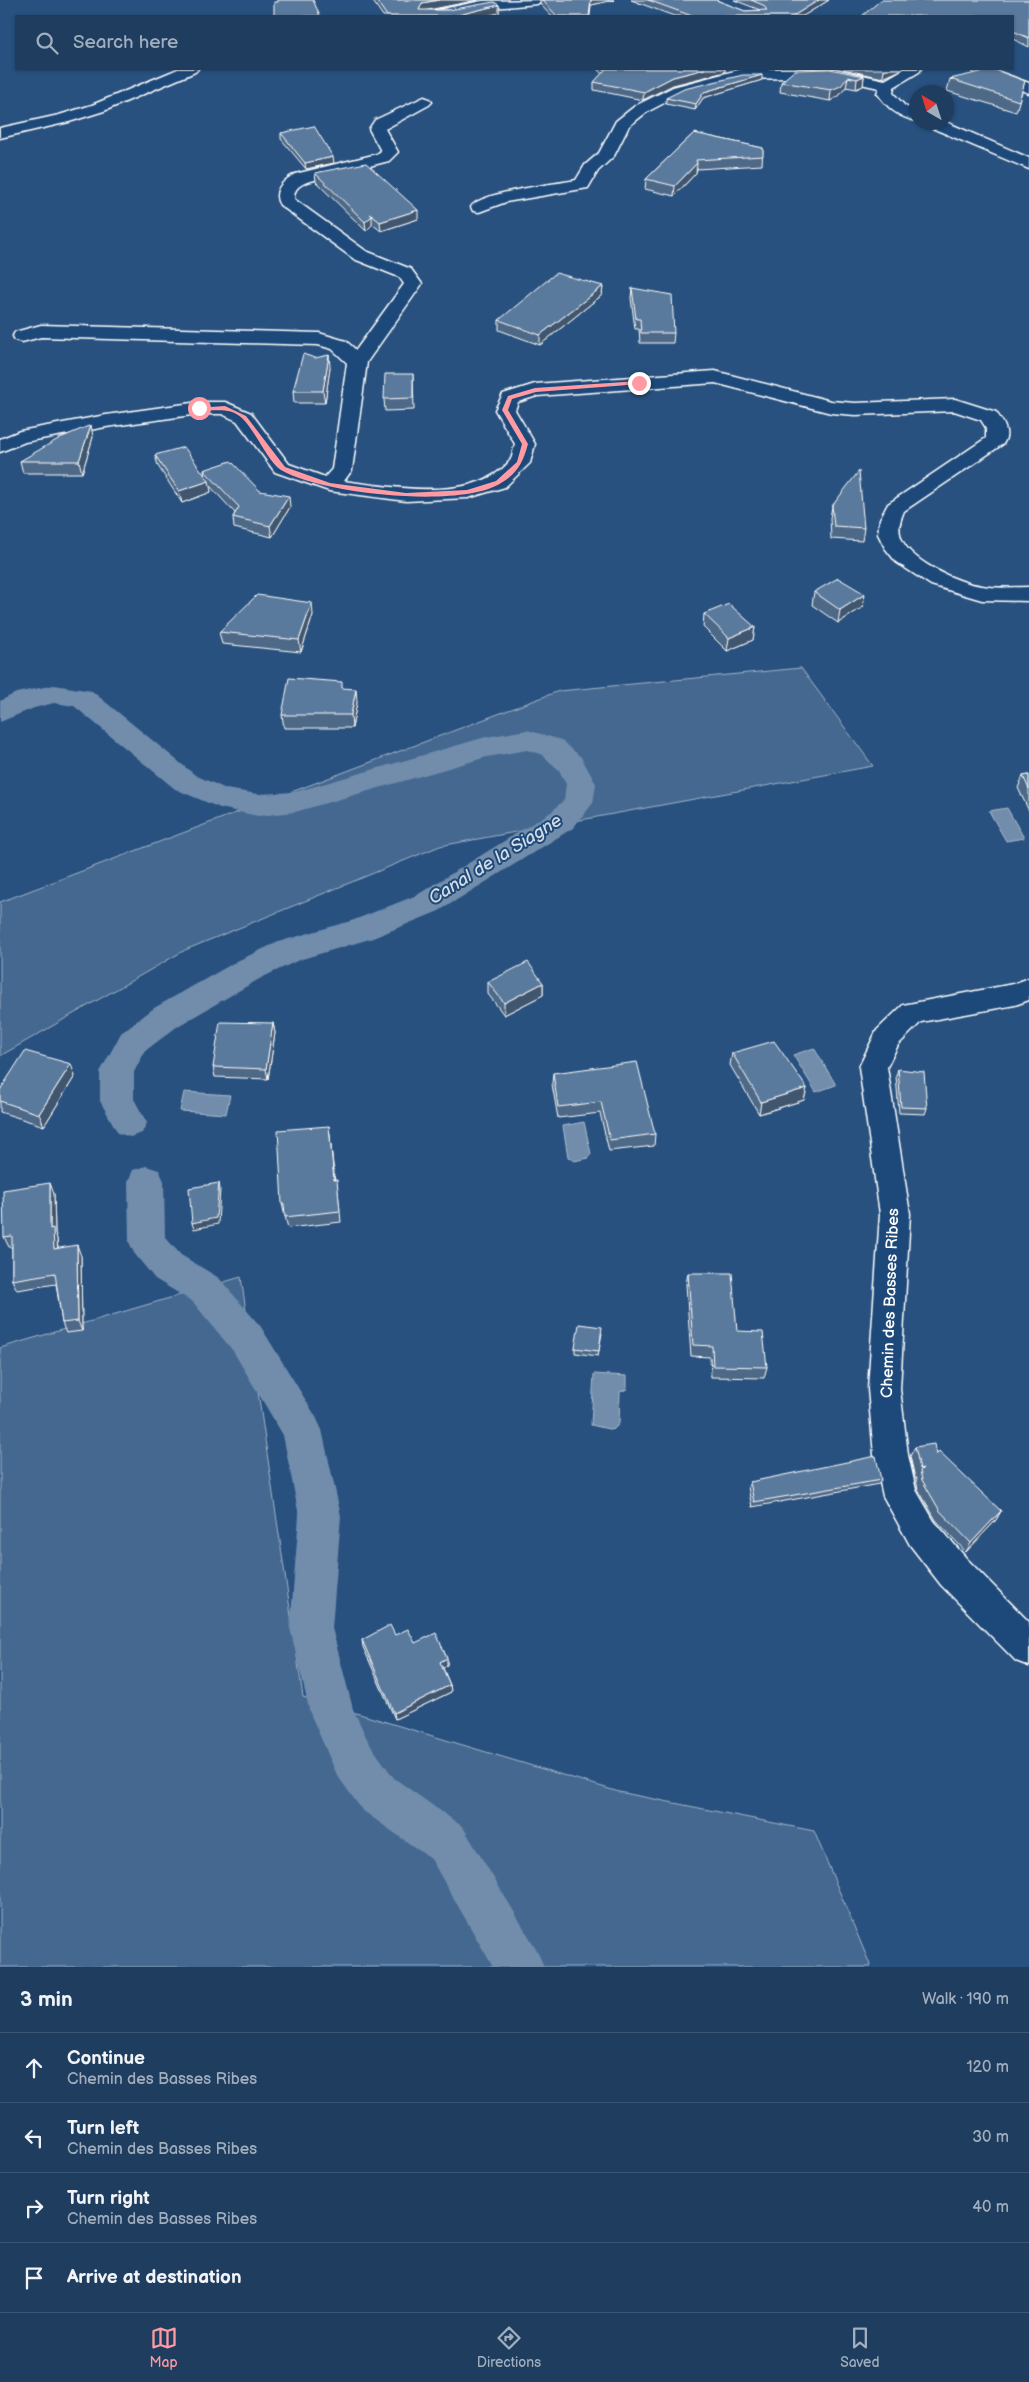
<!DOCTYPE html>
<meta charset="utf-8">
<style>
:root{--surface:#1e3d5f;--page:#264465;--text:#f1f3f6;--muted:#a1aebd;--line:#3c5674;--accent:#ff9aa2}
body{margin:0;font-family:"Balsamiq Sans",sans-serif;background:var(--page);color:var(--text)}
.compass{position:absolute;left:909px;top:85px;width:45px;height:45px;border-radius:50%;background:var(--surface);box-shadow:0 1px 4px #0004;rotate:321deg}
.stop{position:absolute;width:15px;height:15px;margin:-11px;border:4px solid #ff9aa2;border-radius:50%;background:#fff}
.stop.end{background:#ff9aa2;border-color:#fff;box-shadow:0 1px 5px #0008}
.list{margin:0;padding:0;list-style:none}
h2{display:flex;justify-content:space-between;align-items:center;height:65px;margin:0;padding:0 20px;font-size:21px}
h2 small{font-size:16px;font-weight:400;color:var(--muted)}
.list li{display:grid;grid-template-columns:32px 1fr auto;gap:15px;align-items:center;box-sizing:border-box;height:70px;padding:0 20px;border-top:1px solid var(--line)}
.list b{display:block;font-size:19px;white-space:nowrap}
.list p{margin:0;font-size:16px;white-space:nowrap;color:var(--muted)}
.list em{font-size:16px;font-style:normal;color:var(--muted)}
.icon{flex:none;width:28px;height:28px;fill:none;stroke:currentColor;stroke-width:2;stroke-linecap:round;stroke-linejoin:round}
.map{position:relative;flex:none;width:1029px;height:1967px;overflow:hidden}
.search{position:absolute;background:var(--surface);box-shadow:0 1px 4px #0004;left:15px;right:15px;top:15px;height:55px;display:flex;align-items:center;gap:12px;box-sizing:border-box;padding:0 18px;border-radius:0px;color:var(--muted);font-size:19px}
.sheet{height:345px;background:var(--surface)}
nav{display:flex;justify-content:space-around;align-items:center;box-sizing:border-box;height:70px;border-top:1px solid var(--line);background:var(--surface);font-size:14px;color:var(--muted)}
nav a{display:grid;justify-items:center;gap:2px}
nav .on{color:var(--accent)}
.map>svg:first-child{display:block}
.green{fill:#446890;stroke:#a2b4c8}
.water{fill:#718dab;stroke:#aabbcd}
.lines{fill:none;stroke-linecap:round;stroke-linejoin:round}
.canal{fill:#718dab;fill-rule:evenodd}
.minor-casing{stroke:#fff;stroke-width:3}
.major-casing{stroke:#fff;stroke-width:3}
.minor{fill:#1f4a7a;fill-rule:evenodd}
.major{fill:#1f4a7a;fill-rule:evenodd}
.wall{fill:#4d6987;stroke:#fff}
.shaded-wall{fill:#3f556e;stroke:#fff}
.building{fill:#5a7a9d;stroke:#fff}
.route{fill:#ff9aa2}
.labels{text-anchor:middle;stroke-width:4;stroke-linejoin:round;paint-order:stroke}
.street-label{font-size:16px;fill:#fff;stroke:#1f4a7a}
.water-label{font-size:18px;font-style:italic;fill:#d4dde6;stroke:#1f4a7a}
</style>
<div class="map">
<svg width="1029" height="1967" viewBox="0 0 1029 1967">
<rect width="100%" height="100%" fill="#28517f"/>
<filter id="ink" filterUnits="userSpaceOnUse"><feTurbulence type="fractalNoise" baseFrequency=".02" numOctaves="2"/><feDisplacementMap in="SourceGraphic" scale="10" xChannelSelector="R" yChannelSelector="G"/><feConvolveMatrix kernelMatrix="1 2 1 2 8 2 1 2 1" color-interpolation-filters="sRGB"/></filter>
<g filter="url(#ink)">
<path class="green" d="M 801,668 L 873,766 L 440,846 L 185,950 L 0,1056 L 0,902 L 559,691 Z
M 241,1277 L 303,1697 L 619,1792 L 814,1831 L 871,1967 L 0,1967 L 0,1348 Z"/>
<path class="water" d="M 1007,808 L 1024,838 L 1006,841 L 989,811 Z
M 814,1048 L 836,1085 L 816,1092 L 793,1055 Z
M 184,1092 L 230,1095 L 226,1114 L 180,1111 Z
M 584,1122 L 591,1154 L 588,1158 L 574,1161 L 568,1157 L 563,1126 Z
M 594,1374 L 627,1376 L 627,1389 L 620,1392 L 619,1424 L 613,1430 L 591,1425 Z"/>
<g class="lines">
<path class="canal" d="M 54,685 L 92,691 L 195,775 L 226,789 L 258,794 L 295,792 L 486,737 L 527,730 L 561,740 L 581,757 L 596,784 L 593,803 L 573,828 L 439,911 L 373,938 L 299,960 L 261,978 L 178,1026 L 145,1051 L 134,1072 L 134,1099 L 147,1123 L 142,1133 L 130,1137 L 118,1133 L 100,1101 L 100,1072 L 121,1033 L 154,1008 L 239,960 L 278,942 L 354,920 L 417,895 L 551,812 L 564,800 L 566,784 L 559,770 L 541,754 L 527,750 L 487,757 L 295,812 L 258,816 L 220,808 L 175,789 L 74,706 L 54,703 L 34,708 L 0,722 L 0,701 L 16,693 Z
M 146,1166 L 159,1170 L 164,1181 L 165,1237 L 181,1255 L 219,1278 L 261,1327 L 316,1417 L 322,1430 L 341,1516 L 332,1628 L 353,1709 L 369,1743 L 394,1778 L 463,1827 L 537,1950 L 544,1967 L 493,1967 L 431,1859 L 362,1810 L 337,1775 L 310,1713 L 290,1628 L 299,1516 L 283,1435 L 233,1351 L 193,1302 L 155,1279 L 134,1253 L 129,1242 L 128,1181 L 133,1170 Z"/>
<defs>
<path id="minor" d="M 742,69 L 835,69 L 885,80 L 904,69 L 921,69 L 919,72 L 894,87 L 893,93 L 905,106 L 916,111 L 916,121 C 898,117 888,108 877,93 L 879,88 L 829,77 L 742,79 L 683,93 L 647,112 L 629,126 L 614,156 L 598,171 L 588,188 L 506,202 L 479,212 L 473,211 L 471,207 C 481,192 556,184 576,180 L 585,165 L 599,153 L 616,121 L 635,106 L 673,87 Z
M 424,97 L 429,99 L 432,102 L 429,105 L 385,129 L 398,152 L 389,161 L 307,182 C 298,186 294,189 294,199 L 366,251 L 411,269 L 422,284 L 367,362 L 352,470 L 344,481 C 390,487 475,503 509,462 C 513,458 513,450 515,444 L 495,410 L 503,394 L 535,384 L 715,371 L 831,401 L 855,403 L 955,399 L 996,412 C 1003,422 1011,433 1003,444 L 904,511 C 901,518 898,526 900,534 C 905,560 958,583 982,586 C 998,589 1013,587 1029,587 L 1029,601 L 982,600 L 931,585 L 896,562 L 885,548 L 878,534 L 880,519 L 888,504 L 986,438 L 986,428 L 981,420 L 954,411 L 855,415 L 831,413 L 715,383 L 537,396 L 518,402 L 515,410 L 535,444 L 530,463 L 505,487 L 468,498 L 406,501 L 329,491 L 275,472 L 237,421 L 222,414 L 199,414 L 106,427 L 25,442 L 0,452 L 0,439 L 20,431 L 106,415 L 199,402 L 225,402 L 251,413 L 289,464 L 325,477 L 332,469 L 347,363 L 332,349 L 318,345 L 41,337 L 22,342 L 15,340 L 13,336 L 15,332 L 41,325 L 319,333 L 346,341 L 356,350 L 404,284 L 399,277 L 354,259 L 280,205 C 271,191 284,180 295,174 L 377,154 L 381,151 L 369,129 L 375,120 Z
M 923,122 L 946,122 L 1029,158 L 1029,169 L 925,125 Z
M 1029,978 L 1029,1000 L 1015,1005 L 921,1022 L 898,1045 L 887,1067 L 910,1214 L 900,1389 L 908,1455 L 916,1490 L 934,1521 L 967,1559 L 1029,1622 L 1029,1666 L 1016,1661 L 941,1585 L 910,1545 L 883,1496 L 874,1455 L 868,1389 L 880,1214 L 859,1067 L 877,1030 L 903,1005 L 1013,984 Z"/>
<path id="major" d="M 544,0 L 537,4 L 482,9 L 448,16 L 421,16 L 423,13 L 482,1 Z
M 178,69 L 198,69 L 195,72 L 104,111 L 69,122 L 0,138 L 0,128 L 59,115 L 92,105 Z
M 971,69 L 991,69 L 1029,83 L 1029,93 L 973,72 Z"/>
</defs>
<use href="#minor" class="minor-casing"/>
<use href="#major" class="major-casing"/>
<use href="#minor" class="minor"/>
<use href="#major" class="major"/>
</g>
<path class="wall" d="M 372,0 L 478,0 L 430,10 L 448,10 L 499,5 L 499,13 L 486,16 L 383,16 Z
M 540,0 L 614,0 L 591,5 L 590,16 L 551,16 L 540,4 Z
M 631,0 L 716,0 L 745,11 L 760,10 L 734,0 L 829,0 L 803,16 L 674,16 Z
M 1029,0 L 1029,47 L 1013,39 L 1013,16 Z
M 597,69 L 725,69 L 725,72 L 673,85 L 643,100 L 594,90 L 594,82 L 602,74 Z
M 843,69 L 903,69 L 883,78 Z
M 864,76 L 863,86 L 856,89 L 846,87 L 839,96 L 830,101 L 780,92 L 781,82 Z
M 950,79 L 1025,81 L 1016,112 L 947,91 Z
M 762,80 L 703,98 L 695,110 L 666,104 L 666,98 Z
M 281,133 L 334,163 L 306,169 L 281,139 Z
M 694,133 L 763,148 L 762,165 L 697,169 L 696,173 L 674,196 L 645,189 L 646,179 Z
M 315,173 L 418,219 L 381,231 L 372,224 L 372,225 L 366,231 L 316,182 Z
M 603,286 L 602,295 L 540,345 L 499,330 L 499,320 Z
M 632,288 L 674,333 L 673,343 L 640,343 L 639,329 L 635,329 L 631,298 Z
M 330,367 L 325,403 L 294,403 L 293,391 Z
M 413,374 L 414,410 L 385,411 L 384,399 Z
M 93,437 L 82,473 L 23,473 L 20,461 Z
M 155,455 L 205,476 L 204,470 L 260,491 L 290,507 L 272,537 L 234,528 L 233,517 L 235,513 L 209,485 L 211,492 L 182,503 L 158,466 Z
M 832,506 L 864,528 L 862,541 L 831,539 L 830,518 Z
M 814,592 L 865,594 L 863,607 L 838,623 L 812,605 Z
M 704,614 L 755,627 L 753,640 L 727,651 L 703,627 Z
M 313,615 L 301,652 L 222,644 L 219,632 Z
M 343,688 L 357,702 L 352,728 L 284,728 L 282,715 Z
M 1029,775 L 1029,811 L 1018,788 L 1023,776 Z
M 488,982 L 543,983 L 543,995 L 504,1015 L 488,994 Z
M 273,1023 L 275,1033 L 268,1079 L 215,1077 L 213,1067 Z
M 732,1053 L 807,1088 L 804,1100 L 759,1114 L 730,1065 Z
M 898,1069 L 927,1108 L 925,1114 L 899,1113 L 896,1076 Z
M 553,1073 L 655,1134 L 654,1146 L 609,1151 L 600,1113 L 558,1118 L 552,1084 Z
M 75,1076 L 44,1126 L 0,1112 L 0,1090 Z
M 329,1126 L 334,1180 L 338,1191 L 341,1222 L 288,1228 L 282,1204 Z
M 54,1194 L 55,1233 L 57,1239 L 58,1248 L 81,1256 L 82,1331 L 66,1333 L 62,1323 L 56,1284 L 17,1290 L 12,1280 L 12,1247 L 9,1247 L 4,1237 Z
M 688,1273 L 767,1367 L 764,1378 L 711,1377 L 710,1357 L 691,1356 L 686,1284 Z
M 602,1333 L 598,1356 L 575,1353 L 575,1348 Z
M 915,1447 L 936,1455 L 1001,1511 L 996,1520 L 966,1552 L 936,1520 L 918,1489 L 916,1480 L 917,1478 L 915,1478 L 910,1456 Z
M 881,1480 L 879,1484 L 752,1507 L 748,1487 L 750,1482 Z
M 395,1635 L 415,1643 L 447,1658 L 447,1665 L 443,1668 L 450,1685 L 451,1692 L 395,1719 L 363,1647 L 362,1640 Z"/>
<path class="shaded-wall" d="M 439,0 L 478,0 L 423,11 L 419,10 L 422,3 Z
M 591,0 L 614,0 L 591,5 L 589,16 Z
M 819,0 L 829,0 L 803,16 L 793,16 Z
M 499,5 L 499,13 L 486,16 L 454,16 Z
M 705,69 L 725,69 L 725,72 L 673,85 L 643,100 L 644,92 L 673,77 Z
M 887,69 L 903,69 L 883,78 L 884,70 Z
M 762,75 L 762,80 L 703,98 L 695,110 L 696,104 L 704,92 Z
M 864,76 L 863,86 L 856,89 L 857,79 Z
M 848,77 L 846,87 L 839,96 L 830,101 L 831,90 Z
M 333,157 L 334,163 L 306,169 L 305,163 Z
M 697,163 L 696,173 L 674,196 L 675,186 Z
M 418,210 L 418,219 L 381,231 L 380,222 Z
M 372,216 L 372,225 L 366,231 L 365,222 Z
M 603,286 L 602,295 L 540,345 L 540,335 Z
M 329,355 L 330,367 L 325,403 L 323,391 Z
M 91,425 L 93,437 L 82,473 L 79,461 Z
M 209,481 L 211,492 L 182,503 L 179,491 Z
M 289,496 L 290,507 L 272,537 L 270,526 Z
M 865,594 L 863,607 L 838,623 L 840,610 Z
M 312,603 L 313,615 L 301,652 L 299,640 Z
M 755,627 L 753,640 L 727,651 L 729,638 Z
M 356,689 L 357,702 L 352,728 L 351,715 Z
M 543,983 L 543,995 L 504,1015 L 504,1003 Z
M 273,1023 L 275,1033 L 268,1079 L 266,1069 Z
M 71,1064 L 75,1076 L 44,1126 L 39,1114 Z
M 807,1088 L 804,1100 L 759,1114 L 761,1102 Z
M 329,1126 L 330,1138 L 336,1191 L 334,1180 Z
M 50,1183 L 54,1194 L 55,1233 L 57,1239 L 58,1259 L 54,1249 L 50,1229 Z
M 219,1183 L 220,1189 L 218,1224 L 194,1229 L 192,1223 Z
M 77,1245 L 81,1256 L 82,1331 L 78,1321 Z
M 1001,1511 L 996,1520 L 966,1552 L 971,1543 Z
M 447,1658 L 447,1665 L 441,1670 L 440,1662 Z
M 450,1685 L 451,1692 L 395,1719 L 394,1713 Z"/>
<path class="building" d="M 278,0 L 313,0 L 320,16 L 274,16 L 274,2 L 278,2 Z
M 376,0 L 439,0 L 422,3 L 419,10 L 448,10 L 494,2 L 499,5 L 454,16 L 387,16 Z
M 542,0 L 591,0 L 589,16 L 557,16 Z
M 648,0 L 716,0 L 745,11 L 767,10 L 763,5 L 751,0 L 819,0 L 793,16 L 692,16 Z
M 881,0 L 1029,0 L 1029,38 L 1013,31 L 1013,16 L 862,16 Z
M 605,69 L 705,69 L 673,77 L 644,92 L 594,82 L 605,70 Z
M 830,69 L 864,76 L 857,79 L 848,77 L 841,86 L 831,90 L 781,82 L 795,70 Z
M 993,69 L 1025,81 L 1019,101 L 950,79 Z
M 743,75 L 762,75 L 704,92 L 696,104 L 666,98 L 684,89 Z
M 314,126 L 333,157 L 305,163 L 281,133 Z
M 694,133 L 763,148 L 763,156 L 696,160 L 697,163 L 675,186 L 646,179 Z
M 366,163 L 418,210 L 380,222 L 370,214 L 372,216 L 365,222 L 315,173 Z
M 556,273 L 603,286 L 540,335 L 499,320 Z
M 632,288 L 672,295 L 674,333 L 641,333 L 640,319 L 636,319 Z
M 303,354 L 315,358 L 329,355 L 323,391 L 293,391 Z
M 385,374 L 413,374 L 413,398 L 384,399 Z
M 91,425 L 79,461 L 20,461 L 60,438 Z
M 184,447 L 209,481 L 179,491 L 155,455 Z
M 231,461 L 260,491 L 289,496 L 270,526 L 233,517 L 239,507 L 204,470 Z
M 859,471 L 864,528 L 834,526 L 832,506 Z
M 838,578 L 865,594 L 840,610 L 814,592 Z
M 257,595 L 312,603 L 299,640 L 219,632 Z
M 729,604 L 755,627 L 729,638 L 704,614 Z
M 289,678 L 342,682 L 342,688 L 356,689 L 351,715 L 282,715 Z
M 1029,775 L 1029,789 L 1023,776 Z
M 528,962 L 543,983 L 504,1003 L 488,982 Z
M 220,1022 L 273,1023 L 266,1069 L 213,1067 Z
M 774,1041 L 807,1088 L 761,1102 L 732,1053 Z
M 25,1051 L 71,1064 L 39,1114 L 0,1101 L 0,1090 Z
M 637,1062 L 655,1134 L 610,1140 L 601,1102 L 558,1107 L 553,1073 Z
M 898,1069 L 924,1072 L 927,1108 L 901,1107 Z
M 329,1126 L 334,1180 L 337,1180 L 340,1211 L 285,1217 L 284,1204 L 282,1204 L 278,1130 Z
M 50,1183 L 50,1229 L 53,1228 L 54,1249 L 77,1245 L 78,1321 L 62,1323 L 55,1273 L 12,1280 L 12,1236 L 4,1237 L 3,1190 Z
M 219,1183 L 216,1218 L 192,1223 L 189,1188 Z
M 688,1273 L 732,1273 L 737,1331 L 763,1332 L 767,1367 L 713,1366 L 712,1346 L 693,1345 Z
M 579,1324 L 602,1327 L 599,1351 L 575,1348 Z
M 934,1444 L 936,1455 L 939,1452 L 1001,1511 L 971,1543 L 940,1511 L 922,1480 L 920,1471 L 923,1468 L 920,1469 L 915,1447 Z
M 876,1456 L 881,1480 L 754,1502 L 750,1482 Z
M 390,1625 L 395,1635 L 408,1629 L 415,1643 L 436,1633 L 447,1658 L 440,1662 L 450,1685 L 394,1713 L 362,1640 Z"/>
</g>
<path class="route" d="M 639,381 L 641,384 L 536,392 L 512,399 L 508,410 L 528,444 C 523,462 518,473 501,483 C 462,509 321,494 281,470 C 268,462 255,430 242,418 C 226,404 208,415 196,408 L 225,406 L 246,416 L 285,467 L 330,483 L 406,493 L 467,490 L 496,481 L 517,462 L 522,444 L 502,410 L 508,396 L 535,388 Z"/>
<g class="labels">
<g class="street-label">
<text transform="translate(889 1303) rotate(-88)" y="6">Chemin des Basses Ribes</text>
</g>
<g class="water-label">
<text transform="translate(495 859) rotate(-32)" y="6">Canal de la Siagne</text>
</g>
</g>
</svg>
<svg class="compass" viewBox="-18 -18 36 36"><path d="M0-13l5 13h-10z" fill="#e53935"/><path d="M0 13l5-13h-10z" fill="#a1aebd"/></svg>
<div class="stop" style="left:199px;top:408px"></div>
<div class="stop end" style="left:639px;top:383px"></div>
<div class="search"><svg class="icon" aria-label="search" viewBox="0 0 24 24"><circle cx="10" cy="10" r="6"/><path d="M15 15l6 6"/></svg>Search here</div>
</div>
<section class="sheet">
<h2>3 min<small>Walk · 190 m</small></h2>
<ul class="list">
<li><svg class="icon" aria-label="ahead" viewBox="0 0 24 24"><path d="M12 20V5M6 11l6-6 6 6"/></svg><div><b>Continue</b><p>Chemin des Basses Ribes</p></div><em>120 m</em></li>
<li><svg class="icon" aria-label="left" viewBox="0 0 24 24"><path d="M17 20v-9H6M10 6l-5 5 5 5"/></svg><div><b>Turn left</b><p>Chemin des Basses Ribes</p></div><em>30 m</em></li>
<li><svg class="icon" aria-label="right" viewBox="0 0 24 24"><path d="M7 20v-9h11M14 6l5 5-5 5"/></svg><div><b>Turn right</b><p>Chemin des Basses Ribes</p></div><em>40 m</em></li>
<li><svg class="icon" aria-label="arrive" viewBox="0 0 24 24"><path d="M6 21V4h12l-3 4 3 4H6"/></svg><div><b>Arrive at destination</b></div></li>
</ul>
</section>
<nav>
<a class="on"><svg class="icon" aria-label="map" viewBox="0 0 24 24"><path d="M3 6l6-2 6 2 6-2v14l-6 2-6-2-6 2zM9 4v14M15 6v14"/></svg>Map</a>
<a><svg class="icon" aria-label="directions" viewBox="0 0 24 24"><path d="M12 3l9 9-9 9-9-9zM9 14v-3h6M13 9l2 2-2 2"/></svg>Directions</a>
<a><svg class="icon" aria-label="saved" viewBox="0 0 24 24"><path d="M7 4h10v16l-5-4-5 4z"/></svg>Saved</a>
</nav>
